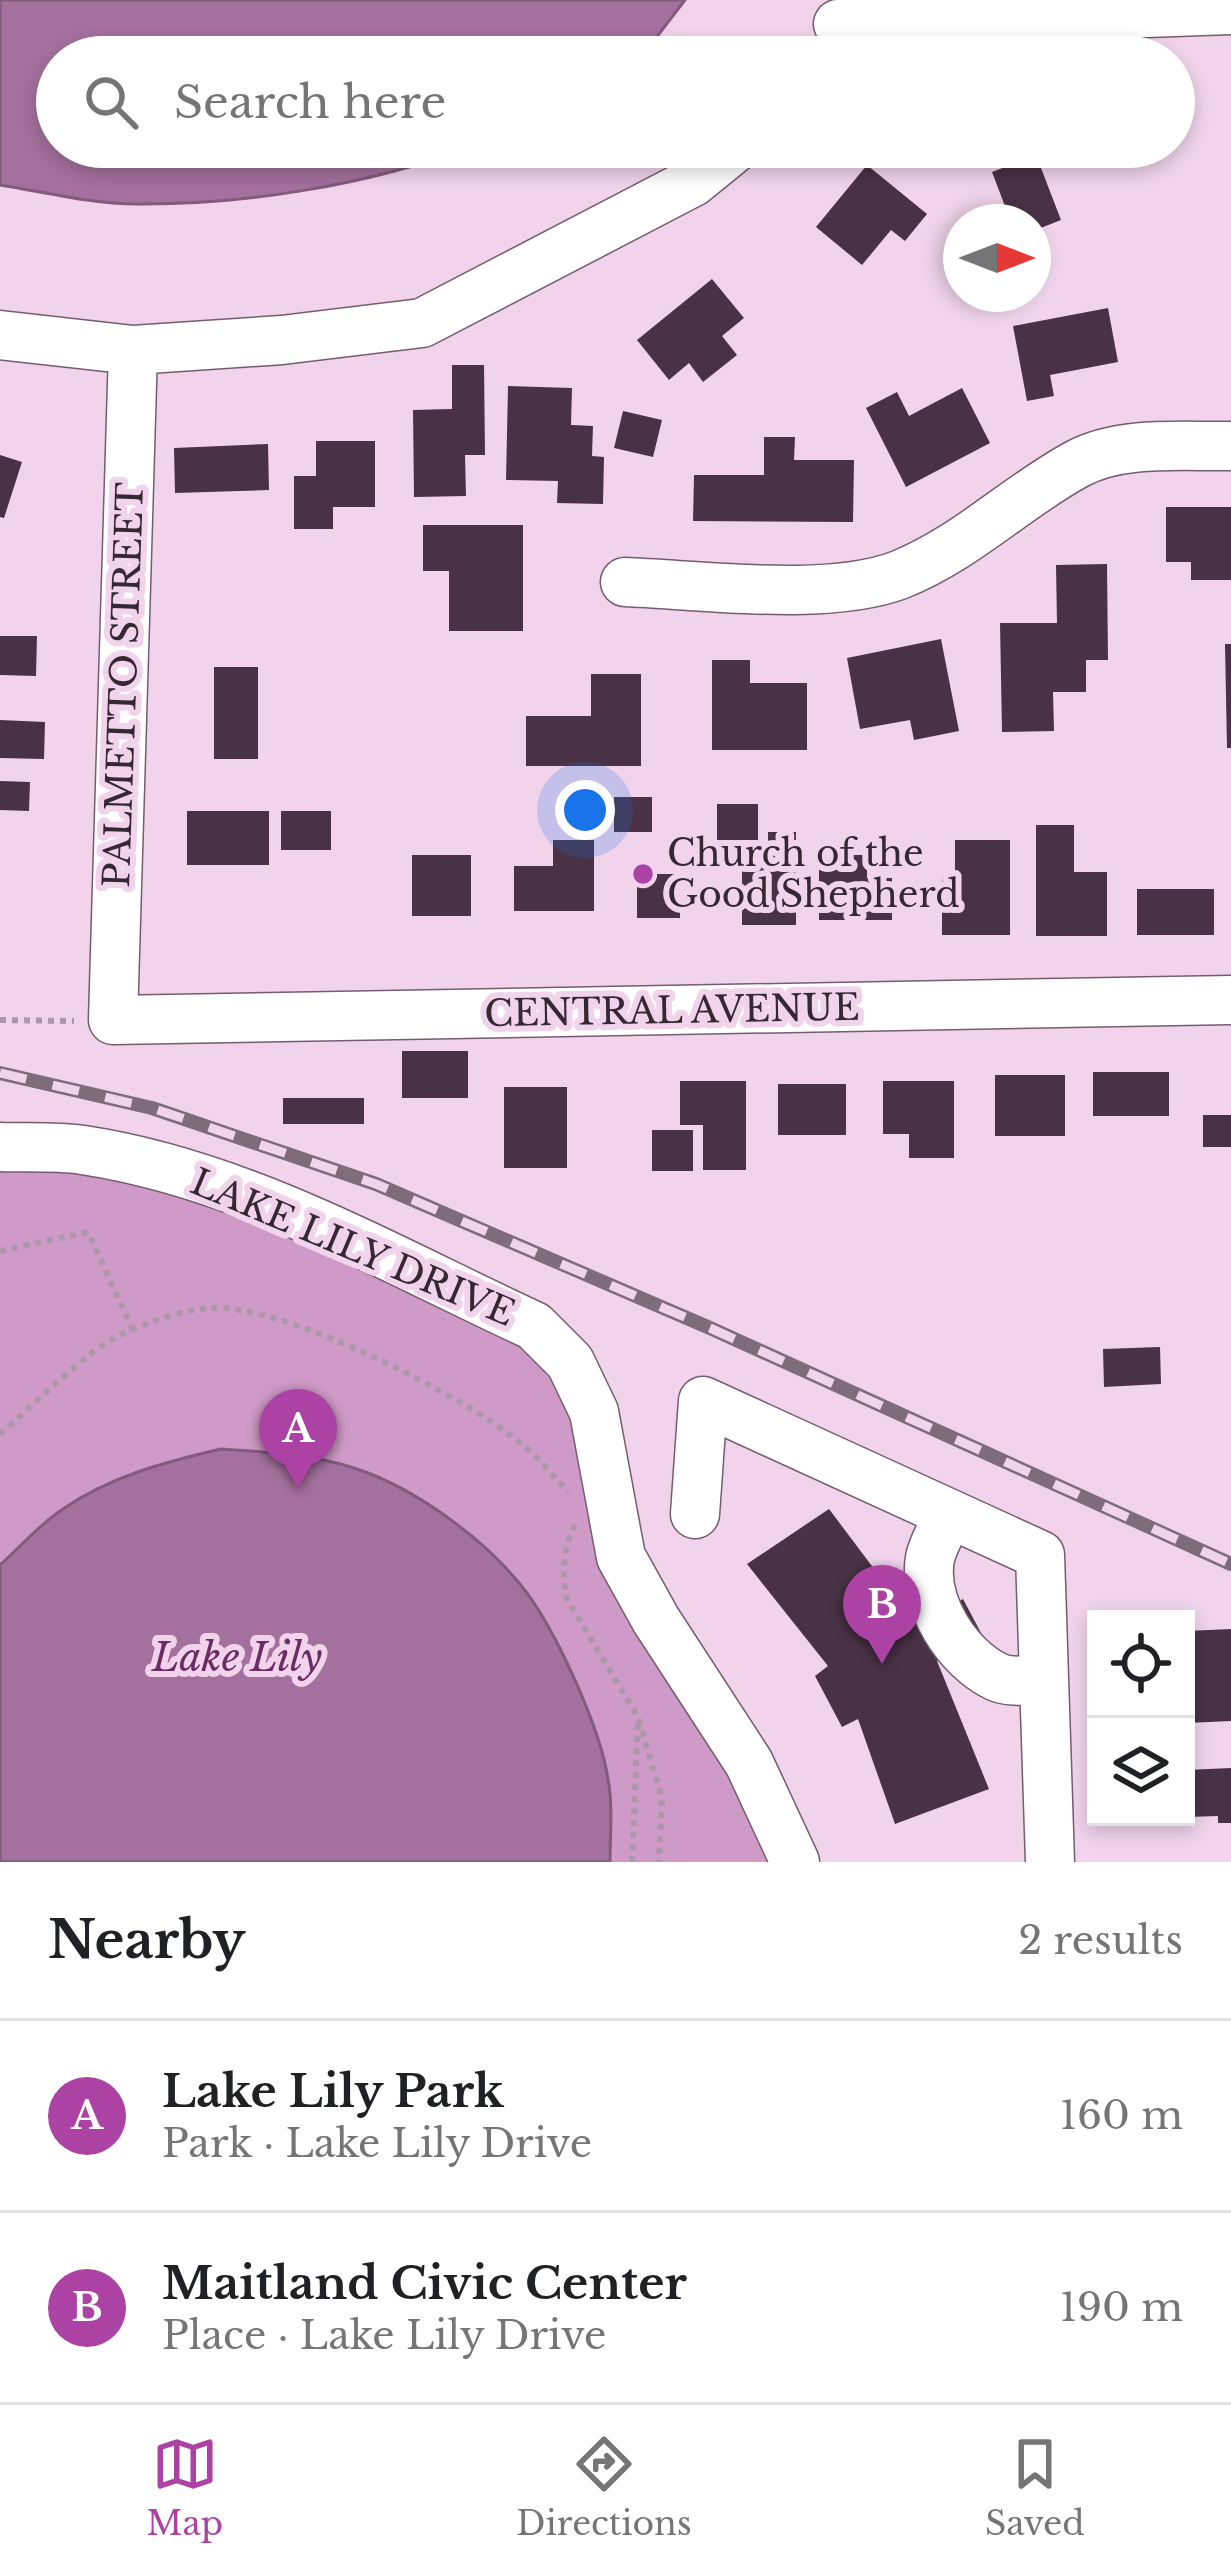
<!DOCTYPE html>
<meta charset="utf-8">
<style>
:root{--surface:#fff;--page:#f6f6f6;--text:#202124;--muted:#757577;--line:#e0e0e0;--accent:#ac42a3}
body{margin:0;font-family:"Libre Baskerville",serif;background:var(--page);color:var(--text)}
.controls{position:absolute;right:36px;bottom:36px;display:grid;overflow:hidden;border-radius:0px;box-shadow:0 6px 18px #0003}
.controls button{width:108px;height:108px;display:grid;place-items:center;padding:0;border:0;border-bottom:3px solid var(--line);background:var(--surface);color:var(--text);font:60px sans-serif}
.compass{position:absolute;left:943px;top:204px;width:108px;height:108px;border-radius:50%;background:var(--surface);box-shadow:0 6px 18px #0003;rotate:90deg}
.you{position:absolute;left:585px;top:810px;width:42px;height:42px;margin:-30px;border:9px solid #fff;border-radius:50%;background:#1a73e8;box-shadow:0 0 0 18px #1a73e833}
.badge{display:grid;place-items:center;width:78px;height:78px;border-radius:50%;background:var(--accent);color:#fff;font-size:39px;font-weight:700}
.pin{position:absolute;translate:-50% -99px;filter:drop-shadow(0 3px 6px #0008)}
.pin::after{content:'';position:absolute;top:63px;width:42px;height:36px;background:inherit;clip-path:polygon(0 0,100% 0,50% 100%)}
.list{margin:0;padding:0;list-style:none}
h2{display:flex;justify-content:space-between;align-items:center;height:156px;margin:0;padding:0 48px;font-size:51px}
h2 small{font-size:39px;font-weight:400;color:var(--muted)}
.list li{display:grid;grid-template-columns:78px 1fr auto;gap:36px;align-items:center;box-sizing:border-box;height:192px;padding:0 48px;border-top:3px solid var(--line)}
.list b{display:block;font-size:45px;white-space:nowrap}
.list p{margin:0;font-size:39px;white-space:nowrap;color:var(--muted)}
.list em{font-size:39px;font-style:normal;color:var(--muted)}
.icon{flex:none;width:66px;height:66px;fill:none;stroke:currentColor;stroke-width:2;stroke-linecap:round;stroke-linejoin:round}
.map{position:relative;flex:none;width:1231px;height:1862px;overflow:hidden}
.search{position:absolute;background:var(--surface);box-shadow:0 6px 18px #0003;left:36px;right:36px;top:36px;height:132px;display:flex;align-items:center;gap:30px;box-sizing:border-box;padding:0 42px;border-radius:66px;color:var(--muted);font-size:45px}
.sheet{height:540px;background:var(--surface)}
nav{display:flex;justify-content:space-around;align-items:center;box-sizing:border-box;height:168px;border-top:3px solid var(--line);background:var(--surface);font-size:33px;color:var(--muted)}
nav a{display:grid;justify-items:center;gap:6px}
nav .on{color:var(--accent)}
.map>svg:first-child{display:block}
.green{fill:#cf9ac7}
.water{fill:#a4709d;stroke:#825b7d;stroke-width:3}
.building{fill:#493246}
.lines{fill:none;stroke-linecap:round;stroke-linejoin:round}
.minor-casing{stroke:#755c71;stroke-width:51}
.path{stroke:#ad97aa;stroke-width:6;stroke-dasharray:6 6;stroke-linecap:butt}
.minor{stroke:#fff;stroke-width:48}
.rail-casing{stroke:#7e6c7b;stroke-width:14}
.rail{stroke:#f1d4ec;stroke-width:9;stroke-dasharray:27;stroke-linecap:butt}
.poi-dot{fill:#ac42a3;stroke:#f1d4ec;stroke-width:4.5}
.labels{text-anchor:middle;stroke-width:12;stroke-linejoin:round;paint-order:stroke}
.street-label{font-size:36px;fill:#342932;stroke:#f1d4ec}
.poi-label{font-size:36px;fill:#342932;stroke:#f1d4ec;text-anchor:start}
.water-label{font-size:39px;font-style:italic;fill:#6b2b65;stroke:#f1d4ec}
</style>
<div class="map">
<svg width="1231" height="1862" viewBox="0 0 1231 1862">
<rect width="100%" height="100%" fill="#f1d4ec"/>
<path class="green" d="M 0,1161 L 164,1177 L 527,1333 L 558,1368 L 610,1560 L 775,1862 L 0,1862 Z"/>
<path class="water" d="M 0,0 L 685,0 L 656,38 L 633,57 L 57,57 L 57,147 L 470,147 C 369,185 244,205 136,204 C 92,204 44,192 0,185 Z
M 221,1449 C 267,1452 313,1454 357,1469 C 417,1489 489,1542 527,1593 C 558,1636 600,1727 608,1779 C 613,1805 610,1835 610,1862 L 0,1862 L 0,1565 C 20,1547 40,1524 63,1509 C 111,1476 165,1462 221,1449 Z"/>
<path class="building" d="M 1036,155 L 1061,220 L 1033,231 L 1033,222 L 1011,222 L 992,172 Z
M 867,165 L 927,214 L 905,241 L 891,230 L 862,265 L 816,227 Z
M 712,279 L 744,318 L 722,336 L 737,355 L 703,382 L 689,363 L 669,380 L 637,340 Z
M 1108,308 L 1118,362 L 1050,375 L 1054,396 L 1027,401 L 1013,326 Z
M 452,365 L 484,365 L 485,455 L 465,455 L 466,496 L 414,497 L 413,410 L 452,409 Z
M 508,386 L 572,388 L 571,425 L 593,426 L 592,456 L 604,457 L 603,504 L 557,503 L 558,481 L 506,480 Z
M 962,388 L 990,443 L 906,487 L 866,408 L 897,392 L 909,416 Z
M 623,411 L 662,420 L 653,457 L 614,448 Z
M 764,437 L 795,437 L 794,460 L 854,460 L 853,522 L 693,521 L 694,475 L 764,475 Z
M 316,441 L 375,441 L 375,507 L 333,507 L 333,529 L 294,529 L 294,476 L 316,476 Z
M 268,444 L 269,490 L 175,493 L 174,448 Z
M 0,455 L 22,462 L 4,518 L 0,517 Z
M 1166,507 L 1231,507 L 1231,580 L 1191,580 L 1191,562 L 1166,562 Z
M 423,525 L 523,525 L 523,631 L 449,631 L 449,571 L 423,571 Z
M 1107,564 L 1108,660 L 1086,660 L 1086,692 L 1053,692 L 1054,731 L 1002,732 L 1000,623 L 1057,623 L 1056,565 Z
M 0,636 L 37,636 L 36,676 L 0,675 Z
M 941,639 L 959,731 L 914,740 L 910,720 L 860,729 L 847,658 Z
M 1225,644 L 1231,644 L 1231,748 L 1227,748 Z
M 712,660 L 750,660 L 750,683 L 807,683 L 807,750 L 712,750 Z
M 214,667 L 258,667 L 258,759 L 214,759 Z
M 591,674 L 641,674 L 641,766 L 526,766 L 526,716 L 591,716 Z
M 0,720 L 45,722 L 44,759 L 0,758 Z
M 0,781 L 30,782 L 29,811 L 0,810 Z
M 614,797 L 652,797 L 652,832 L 614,832 Z
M 717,804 L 758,804 L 758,840 L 717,840 Z
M 187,811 L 269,811 L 269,865 L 187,865 Z
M 281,811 L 331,811 L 331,850 L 281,850 Z
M 1036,825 L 1074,825 L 1074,872 L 1107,872 L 1107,936 L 1036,936 Z
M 768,832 L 796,832 L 796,925 L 742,925 L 742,867 L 768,867 Z
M 553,840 L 594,840 L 594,911 L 514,911 L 514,866 L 553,866 Z
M 955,840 L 1010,840 L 1010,935 L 942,935 L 942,876 L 955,876 Z
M 412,855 L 471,855 L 471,916 L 412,916 Z
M 819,855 L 867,855 L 867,878 L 892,878 L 892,920 L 819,920 Z
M 637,874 L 680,874 L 680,918 L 637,918 Z
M 1137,889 L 1214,889 L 1214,935 L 1137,935 Z
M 402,1051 L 468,1051 L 468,1098 L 402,1098 Z
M 1093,1072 L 1169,1072 L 1169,1116 L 1093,1116 Z
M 995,1075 L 1065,1075 L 1065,1136 L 995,1136 Z
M 680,1081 L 746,1081 L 746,1170 L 703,1170 L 703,1125 L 680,1125 Z
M 883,1081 L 954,1081 L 954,1158 L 909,1158 L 909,1134 L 883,1134 Z
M 778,1084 L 846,1084 L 846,1135 L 778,1135 Z
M 504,1087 L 567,1087 L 567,1168 L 504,1168 Z
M 283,1098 L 364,1098 L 364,1124 L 283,1124 Z
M 1203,1115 L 1231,1115 L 1231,1147 L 1203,1147 Z
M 652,1130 L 693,1130 L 693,1171 L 652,1171 Z
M 1160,1347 L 1161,1384 L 1104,1387 L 1103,1349 Z
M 829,1509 L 917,1626 L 963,1599 L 981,1633 L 937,1661 L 989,1789 L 895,1824 L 858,1719 L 842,1727 L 815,1676 L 828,1666 L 747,1564 Z
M 1231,1629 L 1231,1721 L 1186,1723 L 1186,1631 Z
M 1231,1768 L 1231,1823 L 1218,1823 L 1218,1816 L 1186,1817 L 1186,1770 Z"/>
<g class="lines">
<defs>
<path id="minor" d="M 838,24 L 1231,10
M 0,335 L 133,350 L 282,340 L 422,323 L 693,182 L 736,147
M 133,350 L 113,1020 L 1231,1000
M 625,582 C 702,585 828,602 899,575 C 965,549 1016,497 1077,464 C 1121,440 1183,447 1231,446
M 0,1147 C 27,1148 56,1146 83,1150 C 243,1174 389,1259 534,1326 L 570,1362 L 594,1412 L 621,1557 L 656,1620 L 749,1763 L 795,1862
M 695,1514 L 703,1401 L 1040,1555 L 1050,1862
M 949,1514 C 943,1528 933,1544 930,1558 C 922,1603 957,1658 997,1677 C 1010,1683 1030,1680 1044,1680"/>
</defs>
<use href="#minor" class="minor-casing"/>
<path class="path" d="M 0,1020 L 74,1021
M 0,1251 L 88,1232 L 133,1330
M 0,1434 C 29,1409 89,1349 120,1335 C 147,1323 179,1311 208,1308 C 281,1302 468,1397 524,1446 C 540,1459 554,1477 568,1492
M 575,1525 C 563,1548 562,1574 567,1599 L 638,1717 L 662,1798 L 659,1862
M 632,1862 L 638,1722"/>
<use href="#minor" class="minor"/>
<defs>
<path id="rail" d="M 0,1073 L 152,1108 L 376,1184 L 710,1328 L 1231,1564"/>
</defs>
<use href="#rail" class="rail-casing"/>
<use href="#rail" class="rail"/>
</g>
<circle class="poi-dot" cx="643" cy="874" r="12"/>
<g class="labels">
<g class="street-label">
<text transform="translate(123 685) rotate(-88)" y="13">PALMETTO STREET</text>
<text transform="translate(672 1010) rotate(-1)" y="13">CENTRAL AVENUE</text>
<text transform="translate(353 1247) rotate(23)" y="13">LAKE LILY DRIVE</text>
</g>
<g class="poi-label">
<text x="667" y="866">Church of the<tspan x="667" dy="41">Good Shepherd</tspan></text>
</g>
<g class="water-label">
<text x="237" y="1671">Lake Lily</text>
</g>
</g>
</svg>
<div class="controls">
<button><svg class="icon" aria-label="locate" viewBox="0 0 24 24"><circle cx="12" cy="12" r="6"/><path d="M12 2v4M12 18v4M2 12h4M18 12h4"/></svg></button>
<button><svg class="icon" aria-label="layers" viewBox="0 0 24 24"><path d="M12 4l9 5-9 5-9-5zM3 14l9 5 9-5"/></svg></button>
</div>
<svg class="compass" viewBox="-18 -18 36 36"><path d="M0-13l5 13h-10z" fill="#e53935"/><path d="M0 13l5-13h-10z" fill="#757577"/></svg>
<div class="you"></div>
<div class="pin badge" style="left:298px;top:1488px">A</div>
<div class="pin badge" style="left:882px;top:1664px">B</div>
<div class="search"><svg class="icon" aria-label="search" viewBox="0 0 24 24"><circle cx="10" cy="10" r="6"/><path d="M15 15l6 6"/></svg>Search here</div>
</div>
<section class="sheet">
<h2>Nearby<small>2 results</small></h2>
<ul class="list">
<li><span class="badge">A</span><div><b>Lake Lily Park</b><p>Park · Lake Lily Drive</p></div><em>160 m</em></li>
<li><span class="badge">B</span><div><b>Maitland Civic Center</b><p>Place · Lake Lily Drive</p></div><em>190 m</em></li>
</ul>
</section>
<nav>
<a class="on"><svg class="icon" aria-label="map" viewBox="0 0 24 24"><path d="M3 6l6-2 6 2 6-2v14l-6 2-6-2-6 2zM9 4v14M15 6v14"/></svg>Map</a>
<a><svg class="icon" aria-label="directions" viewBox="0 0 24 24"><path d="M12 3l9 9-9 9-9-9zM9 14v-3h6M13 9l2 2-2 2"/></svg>Directions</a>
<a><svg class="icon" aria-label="saved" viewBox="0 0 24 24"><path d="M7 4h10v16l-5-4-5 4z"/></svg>Saved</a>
</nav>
